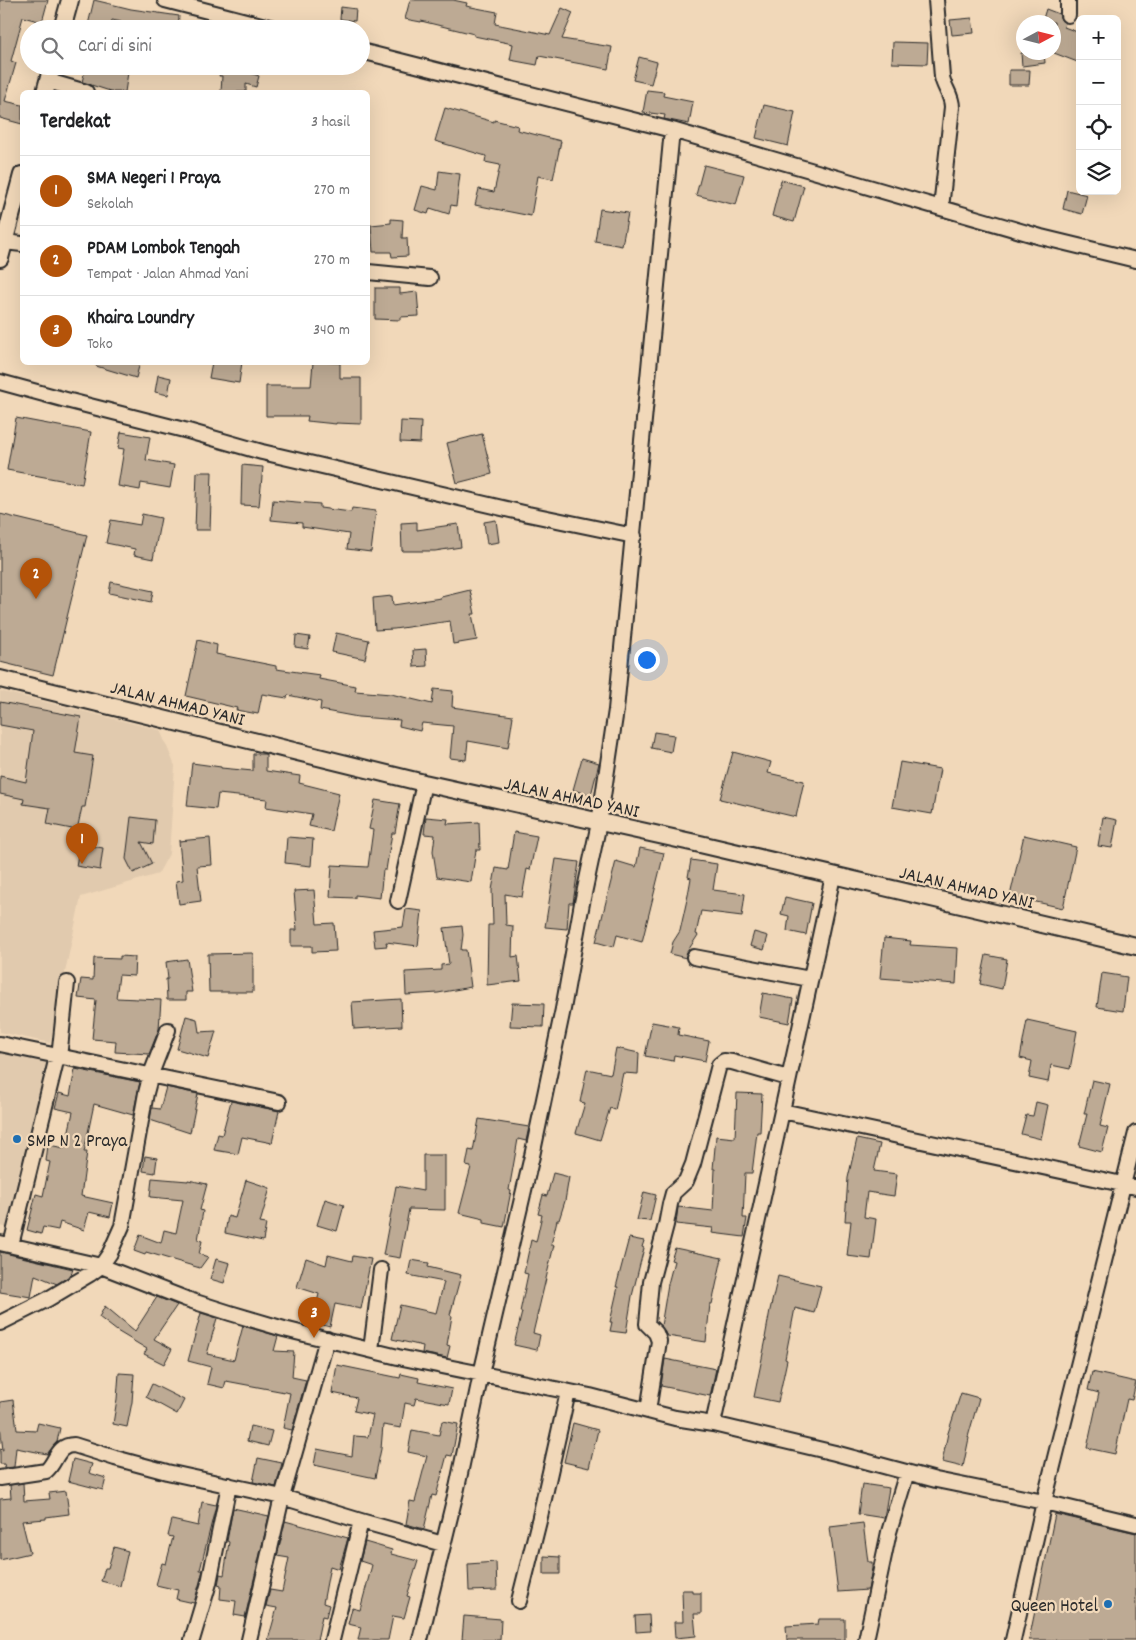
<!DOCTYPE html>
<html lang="id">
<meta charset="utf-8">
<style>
:root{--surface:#fff;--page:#f6f6f6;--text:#202124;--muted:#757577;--line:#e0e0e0;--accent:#b45309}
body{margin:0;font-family:Dekko,sans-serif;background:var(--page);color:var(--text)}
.controls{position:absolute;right:15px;top:15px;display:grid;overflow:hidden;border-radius:8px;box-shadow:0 5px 20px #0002}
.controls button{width:45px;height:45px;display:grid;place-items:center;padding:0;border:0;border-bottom:1px solid var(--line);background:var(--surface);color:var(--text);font:25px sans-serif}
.compass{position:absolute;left:1016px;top:15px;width:45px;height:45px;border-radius:50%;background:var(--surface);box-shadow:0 5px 20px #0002;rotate:83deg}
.you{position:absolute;left:646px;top:659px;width:18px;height:18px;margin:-12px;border:4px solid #fff;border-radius:50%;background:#1a73e8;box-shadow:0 0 0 8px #1a73e833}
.badge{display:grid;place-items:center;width:32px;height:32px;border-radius:50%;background:var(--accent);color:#fff;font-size:16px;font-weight:700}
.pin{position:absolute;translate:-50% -41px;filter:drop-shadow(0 1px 2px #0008)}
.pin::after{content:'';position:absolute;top:26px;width:18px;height:15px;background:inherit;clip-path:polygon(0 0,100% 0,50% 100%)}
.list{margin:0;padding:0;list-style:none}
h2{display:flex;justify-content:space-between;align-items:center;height:65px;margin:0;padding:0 20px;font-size:21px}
h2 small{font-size:16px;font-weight:400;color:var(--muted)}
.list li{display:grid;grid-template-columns:32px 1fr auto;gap:15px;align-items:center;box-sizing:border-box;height:70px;padding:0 20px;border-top:1px solid var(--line)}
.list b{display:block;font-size:19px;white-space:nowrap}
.list p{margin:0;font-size:16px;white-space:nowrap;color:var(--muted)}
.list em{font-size:16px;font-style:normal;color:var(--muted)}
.icon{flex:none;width:28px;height:28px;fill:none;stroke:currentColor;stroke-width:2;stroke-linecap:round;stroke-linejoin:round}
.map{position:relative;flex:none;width:1136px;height:1640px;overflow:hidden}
.search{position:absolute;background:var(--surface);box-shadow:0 5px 20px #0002;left:20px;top:20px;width:350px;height:55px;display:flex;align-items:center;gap:12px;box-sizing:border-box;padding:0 18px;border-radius:28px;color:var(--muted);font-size:19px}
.panel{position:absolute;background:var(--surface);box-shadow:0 5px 20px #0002;left:20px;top:90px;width:350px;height:275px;border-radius:8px}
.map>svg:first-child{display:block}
.built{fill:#e1caae}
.building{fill:#bdaa94;stroke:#2b2b2b}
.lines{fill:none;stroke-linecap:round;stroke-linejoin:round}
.minor-casing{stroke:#2b2b2b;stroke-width:18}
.tertiary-casing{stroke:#2b2b2b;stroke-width:20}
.minor{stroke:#f1d8b9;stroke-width:14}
.tertiary{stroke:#f1d8b9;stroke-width:16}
.poi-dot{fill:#1f6fb2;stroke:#f1d8b9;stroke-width:2}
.labels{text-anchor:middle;stroke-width:4.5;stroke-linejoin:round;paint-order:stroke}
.street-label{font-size:19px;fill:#2b2b2b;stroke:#f1d8b9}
.poi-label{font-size:19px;fill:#2b2b2b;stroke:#f1d8b9;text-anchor:start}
</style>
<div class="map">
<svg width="1136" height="1640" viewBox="0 0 1136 1640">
<rect width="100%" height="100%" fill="#f1d8b9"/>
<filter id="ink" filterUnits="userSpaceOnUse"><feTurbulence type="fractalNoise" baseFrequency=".02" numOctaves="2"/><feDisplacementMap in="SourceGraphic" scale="10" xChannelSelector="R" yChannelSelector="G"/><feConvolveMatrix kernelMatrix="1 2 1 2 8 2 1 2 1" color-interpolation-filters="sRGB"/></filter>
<g filter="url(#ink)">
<path class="built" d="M 0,691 L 160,730 L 175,766 L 169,854 L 158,874 L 81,897 L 50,1043 L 0,1032 Z
M 0,1042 L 48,1052 L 19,1230 L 0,1226 Z"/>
<path class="building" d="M 0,0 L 48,0 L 42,22 L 23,17 L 11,61 L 16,63 L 5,101 L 22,105 L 22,124 L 0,118 Z
M 94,0 L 131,9 L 179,16 L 178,29 L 152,28 L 112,20 L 110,29 L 87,29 Z
M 410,0 L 453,0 L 467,3 L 466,6 L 497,12 L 495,24 L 550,35 L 562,8 L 573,13 L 562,39 L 612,47 L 608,69 L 539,56 L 537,65 L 510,60 L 513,44 L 474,36 L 474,34 L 421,21 L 421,22 L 405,19 Z
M 341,7 L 356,9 L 355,21 L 340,19 Z
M 1046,9 L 1059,14 L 1061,20 L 1065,23 L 1064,27 L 1080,33 L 1080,63 L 1054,53 L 1054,22 L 1042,22 Z
M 972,18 L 974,33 L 952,35 L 950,20 Z
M 893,42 L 928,43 L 927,64 L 892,63 Z
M 1028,52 L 1044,52 L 1045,63 L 1022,66 L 1021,53 Z
M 639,57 L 657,62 L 651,84 L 633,80 Z
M 86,66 L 129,66 L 125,92 L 109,92 L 110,91 L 82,82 Z
M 222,66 L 229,66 L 259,76 L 256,87 L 246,84 L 246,92 L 221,92 L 222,76 L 219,76 Z
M 1009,70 L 1030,70 L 1029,85 L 1009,85 Z
M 647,90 L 664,92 L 663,96 L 693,102 L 689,124 L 664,119 L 665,115 L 643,112 Z
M 764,105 L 795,112 L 788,146 L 756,138 Z
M 445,108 L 494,122 L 494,120 L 518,126 L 517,130 L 561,141 L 553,179 L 538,176 L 531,216 L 475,205 L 479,189 L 494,192 L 500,165 L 485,162 L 486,156 L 435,141 Z
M 704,165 L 744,175 L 736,205 L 696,195 Z
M 439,171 L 460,174 L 456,206 L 451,205 L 449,214 L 430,208 L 428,214 L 415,210 L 422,186 L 437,190 Z
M 781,180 L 804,186 L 794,222 L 772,216 Z
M 1067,190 L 1087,195 L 1082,214 L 1063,209 Z
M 600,209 L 628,213 L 622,246 L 595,241 Z
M 391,219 L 403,220 L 402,238 L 407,238 L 408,256 L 392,257 L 391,252 L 373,252 L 371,225 L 391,223 Z
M 375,288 L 400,288 L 400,294 L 417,292 L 419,316 L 400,317 L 400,320 L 375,319 Z
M 96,362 L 140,362 L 136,378 L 96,366 Z
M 212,362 L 242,362 L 239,383 L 209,378 Z
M 313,362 L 340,363 L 340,378 L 361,378 L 361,424 L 336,423 L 336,424 L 307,421 L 308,416 L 266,416 L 266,386 L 311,386 Z
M 158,375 L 171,378 L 168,395 L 155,392 Z
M 16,418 L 91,432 L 82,484 L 7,470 Z
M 401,421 L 421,422 L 420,443 L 400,442 Z
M 121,432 L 150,437 L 146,460 L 174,465 L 170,488 L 141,483 L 140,490 L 118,486 L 124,449 L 118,448 Z
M 482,434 L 492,474 L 457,483 L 447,443 Z
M 242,465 L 263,467 L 259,506 L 241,505 Z
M 197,472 L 212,472 L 210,530 L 195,530 Z
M 273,500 L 320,504 L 320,508 L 351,512 L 352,508 L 376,511 L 371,552 L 347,549 L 349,534 L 302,527 L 302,523 L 271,520 Z
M 0,514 L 87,535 L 53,675 L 0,662 Z
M 142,514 L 161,518 L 153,559 L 134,555 L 135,549 L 106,543 L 111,520 L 140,525 Z
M 496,520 L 499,542 L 487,544 L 484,522 Z
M 417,522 L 417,530 L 458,524 L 461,547 L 435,551 L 402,551 L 401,523 Z
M 111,582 L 153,591 L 151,602 L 109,593 Z
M 470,590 L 475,614 L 472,614 L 477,640 L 453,644 L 450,621 L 394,629 L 375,630 L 373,598 L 392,596 L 393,605 L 441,598 L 441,597 Z
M 336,633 L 369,640 L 365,659 L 332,652 Z
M 296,635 L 310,637 L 308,649 L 295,647 Z
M 198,640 L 217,645 L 216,654 L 276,666 L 276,669 L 320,675 L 319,679 L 356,686 L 355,691 L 391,694 L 432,704 L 434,689 L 453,691 L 452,707 L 513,716 L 508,748 L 468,741 L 466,760 L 450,758 L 453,726 L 422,723 L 420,731 L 399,726 L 400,720 L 358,717 L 320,710 L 321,702 L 288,695 L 287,698 L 262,694 L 258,714 L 236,710 L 237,708 L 186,696 Z
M 426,649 L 427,666 L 414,667 L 413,650 Z
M 0,702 L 81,717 L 75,753 L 93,756 L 85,807 L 82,807 L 77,830 L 47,824 L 50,808 L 23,804 L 24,799 L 0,794 L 0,776 L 26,782 L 33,731 L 0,725 Z
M 654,732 L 674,735 L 671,752 L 651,748 Z
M 733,752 L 771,762 L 768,773 L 804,781 L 796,817 L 720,799 Z
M 253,754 L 266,754 L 266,771 L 300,776 L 299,783 L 339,793 L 331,831 L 309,826 L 312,814 L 266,807 L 267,799 L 218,794 L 216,809 L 187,806 L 192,763 L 221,767 L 221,768 L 253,771 Z
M 582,758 L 599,763 L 591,795 L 573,790 Z
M 900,762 L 940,769 L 932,814 L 892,807 Z
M 375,800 L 400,804 L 395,833 L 392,833 L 386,870 L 383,870 L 380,898 L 355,895 L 355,898 L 330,897 L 332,865 L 368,867 L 373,830 L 369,829 Z
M 131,817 L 155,820 L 153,844 L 141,842 L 152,864 L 133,873 L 126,859 Z
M 426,817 L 448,819 L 447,824 L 479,822 L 480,850 L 476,850 L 471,882 L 437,877 L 433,851 L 435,835 L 424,834 Z
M 1103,817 L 1117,820 L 1112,848 L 1098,846 Z
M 514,832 L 537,836 L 530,870 L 527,869 L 522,897 L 505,894 L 506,925 L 513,926 L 512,957 L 518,956 L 521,981 L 487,985 L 488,925 L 493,925 L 492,890 L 496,868 L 508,870 Z
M 1024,835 L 1076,847 L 1063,908 L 1010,896 Z
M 287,837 L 313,839 L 311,866 L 285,863 Z
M 210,838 L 212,865 L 197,866 L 201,901 L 179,904 L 176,881 L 183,880 L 179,841 Z
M 80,844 L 103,848 L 100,870 L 76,866 Z
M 640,848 L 664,853 L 642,942 L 617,935 L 614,947 L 596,942 L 616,861 L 636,867 Z
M 556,859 L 579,862 L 573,903 L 569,903 L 567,929 L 545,927 Z
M 691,860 L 717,864 L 713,890 L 745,894 L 742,916 L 701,911 L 696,934 L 698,935 L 687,952 L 686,958 L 670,954 L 673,942 L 680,931 L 688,895 L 691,878 L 688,877 Z
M 314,890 L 317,924 L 334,923 L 336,951 L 312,952 L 312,946 L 291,946 L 291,930 L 297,930 L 294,891 Z
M 785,897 L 812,903 L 806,935 L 787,931 L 789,916 L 781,914 Z
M 406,909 L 422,911 L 418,946 L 386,942 L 387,946 L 375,947 L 373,930 L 403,927 Z
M 462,926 L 463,935 L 461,950 L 466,950 L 471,987 L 438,993 L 406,995 L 405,972 L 441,970 L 441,965 L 449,964 L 444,928 Z
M 754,932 L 768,936 L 764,950 L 750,946 Z
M 884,938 L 911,941 L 910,945 L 958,948 L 956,984 L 880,978 Z
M 253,953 L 253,992 L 209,992 L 208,954 Z
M 986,955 L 1007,959 L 1002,989 L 980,984 Z
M 120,956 L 135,957 L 134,976 L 119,975 L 116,998 L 161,1000 L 159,1029 L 149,1054 L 115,1052 L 116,1041 L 92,1039 L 96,1000 L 78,998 L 81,979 L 93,980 L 94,958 L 120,959 Z
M 187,959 L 192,992 L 186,992 L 186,1000 L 167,1000 L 166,979 L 168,979 L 166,962 Z
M 1102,973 L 1127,977 L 1123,1011 L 1097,1007 Z
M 763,993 L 793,999 L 789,1023 L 759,1017 Z
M 401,999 L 402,1026 L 354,1029 L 352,1002 Z
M 512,1003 L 544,1004 L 543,1027 L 510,1026 Z
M 186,1016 L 197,1019 L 199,1032 L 216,1031 L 208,1058 L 177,1049 Z
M 1027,1020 L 1077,1031 L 1070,1069 L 1051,1065 L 1048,1082 L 1029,1078 L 1032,1061 L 1020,1058 Z
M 652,1022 L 679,1027 L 678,1035 L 709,1041 L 705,1061 L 674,1055 L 673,1061 L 645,1056 Z
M 616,1048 L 639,1053 L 638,1074 L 623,1073 L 615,1110 L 610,1108 L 600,1140 L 576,1133 L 585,1103 L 580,1102 L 587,1069 L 611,1074 Z
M 75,1069 L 140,1082 L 133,1115 L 94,1104 L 84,1152 L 87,1152 L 81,1196 L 113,1203 L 110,1217 L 89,1212 L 84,1230 L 60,1222 L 58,1230 L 43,1227 L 41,1234 L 27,1230 L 36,1194 L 43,1196 L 50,1162 L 46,1161 L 48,1145 L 65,1148 L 73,1112 L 55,1108 L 59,1093 L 70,1096 Z
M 1092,1080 L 1110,1084 L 1100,1126 L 1108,1128 L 1102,1152 L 1079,1146 L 1087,1114 L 1084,1114 Z
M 166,1087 L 198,1094 L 190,1133 L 150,1120 L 152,1108 L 160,1109 Z
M 737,1093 L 762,1094 L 760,1132 L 757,1132 L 752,1173 L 745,1173 L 743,1218 L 747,1218 L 744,1237 L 712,1233 L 713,1228 L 676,1224 L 678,1207 L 713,1211 L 715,1169 L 713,1169 L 716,1136 L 735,1138 Z
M 231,1101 L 279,1111 L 272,1143 L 242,1137 L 238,1154 L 214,1150 L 218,1134 L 222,1135 Z
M 1036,1102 L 1048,1105 L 1041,1139 L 1021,1134 L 1026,1115 L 1033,1116 Z
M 479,1119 L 529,1127 L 526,1141 L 518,1139 L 509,1190 L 511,1191 L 504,1227 L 484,1223 L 484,1219 L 459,1213 L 471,1167 L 466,1166 L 469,1150 L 473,1151 Z
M 857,1139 L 880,1144 L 874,1171 L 897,1174 L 894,1196 L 867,1192 L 864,1217 L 876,1219 L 871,1259 L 847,1256 L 851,1221 L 845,1221 L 848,1178 Z
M 423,1155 L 445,1155 L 445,1210 L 409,1209 L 400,1258 L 383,1255 L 396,1186 L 423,1191 Z
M 145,1156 L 157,1158 L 155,1173 L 143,1171 Z
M 553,1173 L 569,1177 L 565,1201 L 559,1220 L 557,1220 L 551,1245 L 554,1245 L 533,1333 L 540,1335 L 537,1350 L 514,1345 L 522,1312 L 520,1312 L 528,1274 L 524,1273 L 531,1240 L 536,1242 L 542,1215 L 538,1214 L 543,1195 L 547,1196 Z
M 152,1178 L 188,1181 L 188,1180 L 207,1184 L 200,1210 L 203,1211 L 198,1240 L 202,1241 L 199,1254 L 208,1257 L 200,1268 L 146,1252 L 145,1255 L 134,1251 L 140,1235 L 161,1243 L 164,1230 L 176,1233 L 183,1200 L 150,1197 Z
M 246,1180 L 270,1188 L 260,1223 L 266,1224 L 263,1241 L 225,1233 L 228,1216 L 235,1218 Z
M 644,1192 L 656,1195 L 650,1221 L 637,1220 Z
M 325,1199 L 344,1205 L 337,1231 L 317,1225 Z
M 629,1238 L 644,1241 L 642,1247 L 644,1248 L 632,1296 L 626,1333 L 610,1331 L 612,1322 L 610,1322 L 618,1287 L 616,1287 Z
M 675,1248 L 722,1258 L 712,1304 L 710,1304 L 706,1342 L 667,1336 L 661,1326 L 668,1284 L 674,1261 L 671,1260 Z
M 0,1252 L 73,1269 L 71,1275 L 57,1284 L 35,1275 L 31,1297 L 0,1292 Z
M 328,1255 L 352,1261 L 353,1256 L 371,1259 L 361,1309 L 335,1304 L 330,1327 L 312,1322 L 319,1294 L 297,1287 L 306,1258 L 326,1265 Z
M 216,1259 L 230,1263 L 224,1283 L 210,1279 Z
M 411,1260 L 429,1263 L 428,1267 L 461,1275 L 450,1315 L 452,1316 L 447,1345 L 450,1346 L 447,1358 L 422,1353 L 423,1346 L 392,1339 L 400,1305 L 436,1313 L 444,1282 L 408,1275 Z
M 778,1276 L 821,1286 L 814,1313 L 795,1308 L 785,1359 L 787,1360 L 778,1402 L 754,1397 L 766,1339 L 765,1338 L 770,1310 Z
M 157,1297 L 177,1305 L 154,1339 L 172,1349 L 164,1364 L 144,1354 L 147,1349 L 117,1331 L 99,1317 L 105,1306 L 135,1331 Z
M 201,1313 L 217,1318 L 207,1354 L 234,1360 L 243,1326 L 278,1336 L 274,1351 L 294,1352 L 292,1377 L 306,1380 L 292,1430 L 283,1428 L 290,1393 L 226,1381 L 224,1388 L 207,1384 L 211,1367 L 188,1361 Z
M 665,1359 L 716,1369 L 710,1396 L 661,1386 Z
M 337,1365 L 400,1378 L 401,1374 L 419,1378 L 418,1382 L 452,1389 L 449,1404 L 416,1398 L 414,1405 L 405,1403 L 401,1428 L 383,1425 L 381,1449 L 375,1478 L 314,1465 L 317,1449 L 352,1456 L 354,1436 L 368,1437 L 373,1415 L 354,1411 L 357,1398 L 332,1393 Z
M 1092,1372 L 1136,1382 L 1132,1400 L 1127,1399 L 1115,1454 L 1087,1448 L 1099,1393 L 1088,1390 Z
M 119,1373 L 134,1374 L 132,1402 L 127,1427 L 113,1424 L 117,1399 Z
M 152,1384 L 184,1400 L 177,1414 L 146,1397 Z
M 961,1393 L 979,1398 L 968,1437 L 969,1438 L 963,1467 L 942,1462 L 948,1433 Z
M 13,1400 L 17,1430 L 36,1431 L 38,1423 L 60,1428 L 57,1442 L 47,1454 L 16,1448 L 14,1467 L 5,1468 L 4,1464 L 0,1464 L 0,1449 L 3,1450 L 0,1425 L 0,1402 Z
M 442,1421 L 458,1424 L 452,1456 L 447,1455 L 436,1496 L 432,1495 L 424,1529 L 406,1524 L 410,1501 L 415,1502 L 427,1456 L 408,1452 L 412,1430 L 439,1435 Z
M 573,1423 L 598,1430 L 589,1468 L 564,1462 Z
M 250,1426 L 272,1431 L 268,1446 L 247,1441 Z
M 258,1458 L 282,1463 L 276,1487 L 253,1482 Z
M 73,1459 L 92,1464 L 89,1473 L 106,1478 L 103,1490 L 68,1481 Z
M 23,1483 L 24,1501 L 50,1499 L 49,1493 L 66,1491 L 69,1514 L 46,1517 L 46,1519 L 22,1521 L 30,1553 L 0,1560 L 0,1499 L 11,1498 L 10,1485 Z
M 862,1484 L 889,1488 L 884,1518 L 858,1514 Z
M 202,1502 L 216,1505 L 200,1570 L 203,1570 L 201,1578 L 194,1603 L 176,1599 L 178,1590 L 156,1585 L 162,1563 L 166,1564 L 173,1537 L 168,1536 L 172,1520 L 198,1526 Z
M 233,1508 L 269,1516 L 245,1617 L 234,1615 L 236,1601 L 220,1599 L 221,1586 L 218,1585 L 220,1574 L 224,1575 L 229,1542 L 227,1541 Z
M 1055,1514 L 1136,1533 L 1136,1640 L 1029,1640 Z
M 285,1521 L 348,1538 L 339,1569 L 330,1566 L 323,1603 L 329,1605 L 326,1617 L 322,1616 L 317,1640 L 268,1640 L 277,1608 L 266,1606 L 270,1590 L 282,1592 L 289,1558 L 277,1556 Z
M 863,1523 L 868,1562 L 872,1562 L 872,1568 L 868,1590 L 838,1592 L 830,1527 Z
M 365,1542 L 392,1550 L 391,1554 L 418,1561 L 407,1596 L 410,1597 L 404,1618 L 393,1616 L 388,1640 L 358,1640 L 361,1627 L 348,1624 L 352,1608 L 360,1610 L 372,1565 L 360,1561 Z
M 114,1547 L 128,1551 L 120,1586 L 101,1581 L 105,1568 L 108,1568 Z
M 544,1556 L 560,1557 L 560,1574 L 544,1574 Z
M 496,1562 L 497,1590 L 469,1591 L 468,1564 Z
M 682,1590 L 692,1590 L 692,1593 L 701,1593 L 701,1614 L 694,1614 L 696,1636 L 675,1638 L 674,1622 L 683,1622 Z
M 649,1615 L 650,1631 L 636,1632 L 635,1616 Z
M 464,1616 L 501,1619 L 500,1640 L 462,1640 Z
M 819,1619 L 845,1619 L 845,1640 L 787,1640 L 786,1626 L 818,1624 Z"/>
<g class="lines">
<defs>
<path id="minor" d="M 165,0 L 277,29
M 936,0 L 942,77 C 944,88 952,95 952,107 L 941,208
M 1068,15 L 1068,0
M 361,51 L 672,130 L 1041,237 L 1136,260
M 48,81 L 86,92
M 4,242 L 22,244
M 368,272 L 430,278
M 0,382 L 66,400 L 188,431 L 262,452 L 528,514 L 634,536
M 398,901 L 424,783
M 694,957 L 810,979
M 0,1044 C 93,1064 186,1082 279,1102
M 59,1058 L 67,983
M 782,1111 L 833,876
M 0,1243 L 101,1266 L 186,1299 L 230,1313 L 284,1329 L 398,1357 L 590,1396 L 675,1418 L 713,1424 L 835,1453 L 936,1480 L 1044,1502 L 1136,1524
M 11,1245 L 57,1057
M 0,1323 L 48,1299 L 90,1274 L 101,1266 L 110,1253 L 122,1226 L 146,1093 L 151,1074 L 168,1030
M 371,1350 L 381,1270
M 648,1411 L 659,1341 L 656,1333 L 647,1324 L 651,1282 L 666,1225 L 670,1204 L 673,1193 L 686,1181 L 693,1164 L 719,1065 L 724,1061 L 732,1062 L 788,1078
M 713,1424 L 782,1111 L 1136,1187
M 0,1478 L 46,1471 C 57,1462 56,1445 74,1445 L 115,1458 L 167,1472 L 282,1497 L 361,1521 L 443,1544
M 519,1601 L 539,1521 L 568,1392
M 192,1640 L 209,1583 L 229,1485
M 249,1640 L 282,1497 L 327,1339
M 332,1640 L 361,1521
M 420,1640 L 457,1488 L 481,1374 L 532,1156 L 563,1009 L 582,903 L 599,823 L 616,710 L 672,130
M 866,1640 L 889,1532 L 907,1472
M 1013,1640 L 1044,1502 L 1136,1133"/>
<path id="tertiary" d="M 62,29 L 70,0
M 45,92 L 52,66
M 0,258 L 22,175
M 0,679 L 424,783 L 700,844 L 1136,946"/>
</defs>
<use href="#minor" class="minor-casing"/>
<use href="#tertiary" class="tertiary-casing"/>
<use href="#minor" class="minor"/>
<use href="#tertiary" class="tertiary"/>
</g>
</g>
<g class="poi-dot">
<circle cx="17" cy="1139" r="5"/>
<circle cx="1108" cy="1604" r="5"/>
</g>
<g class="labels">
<g class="street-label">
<text transform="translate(178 702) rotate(14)" y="7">JALAN AHMAD YANI</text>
<text transform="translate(572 796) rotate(12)" y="7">JALAN AHMAD YANI</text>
<text transform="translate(967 886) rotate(13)" y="7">JALAN AHMAD YANI</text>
</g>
<g class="poi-label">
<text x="27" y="1146">SMP N 2 Praya</text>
<text x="1098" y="1611" text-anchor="end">Queen Hotel</text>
</g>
</g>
</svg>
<div class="controls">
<button>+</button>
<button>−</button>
<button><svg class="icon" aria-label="locate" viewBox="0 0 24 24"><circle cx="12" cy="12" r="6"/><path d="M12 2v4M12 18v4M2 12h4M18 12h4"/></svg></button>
<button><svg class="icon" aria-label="layers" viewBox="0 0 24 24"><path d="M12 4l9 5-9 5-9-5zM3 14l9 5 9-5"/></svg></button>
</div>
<svg class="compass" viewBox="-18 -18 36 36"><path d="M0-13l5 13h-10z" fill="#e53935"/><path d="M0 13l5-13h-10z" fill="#757577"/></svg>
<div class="you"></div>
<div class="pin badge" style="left:82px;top:864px">1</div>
<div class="pin badge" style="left:36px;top:599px">2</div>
<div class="pin badge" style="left:314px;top:1338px">3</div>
<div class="search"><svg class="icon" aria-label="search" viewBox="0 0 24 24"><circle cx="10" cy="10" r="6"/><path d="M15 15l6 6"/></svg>Cari di sini</div>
<section class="panel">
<h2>Terdekat<small>3 hasil</small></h2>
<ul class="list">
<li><span class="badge">1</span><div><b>SMA Negeri 1 Praya</b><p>Sekolah</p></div><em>270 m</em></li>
<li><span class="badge">2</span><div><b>PDAM Lombok Tengah</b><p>Tempat · Jalan Ahmad Yani</p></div><em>270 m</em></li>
<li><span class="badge">3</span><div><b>Khaira Loundry</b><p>Toko</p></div><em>340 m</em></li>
</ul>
</section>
</div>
